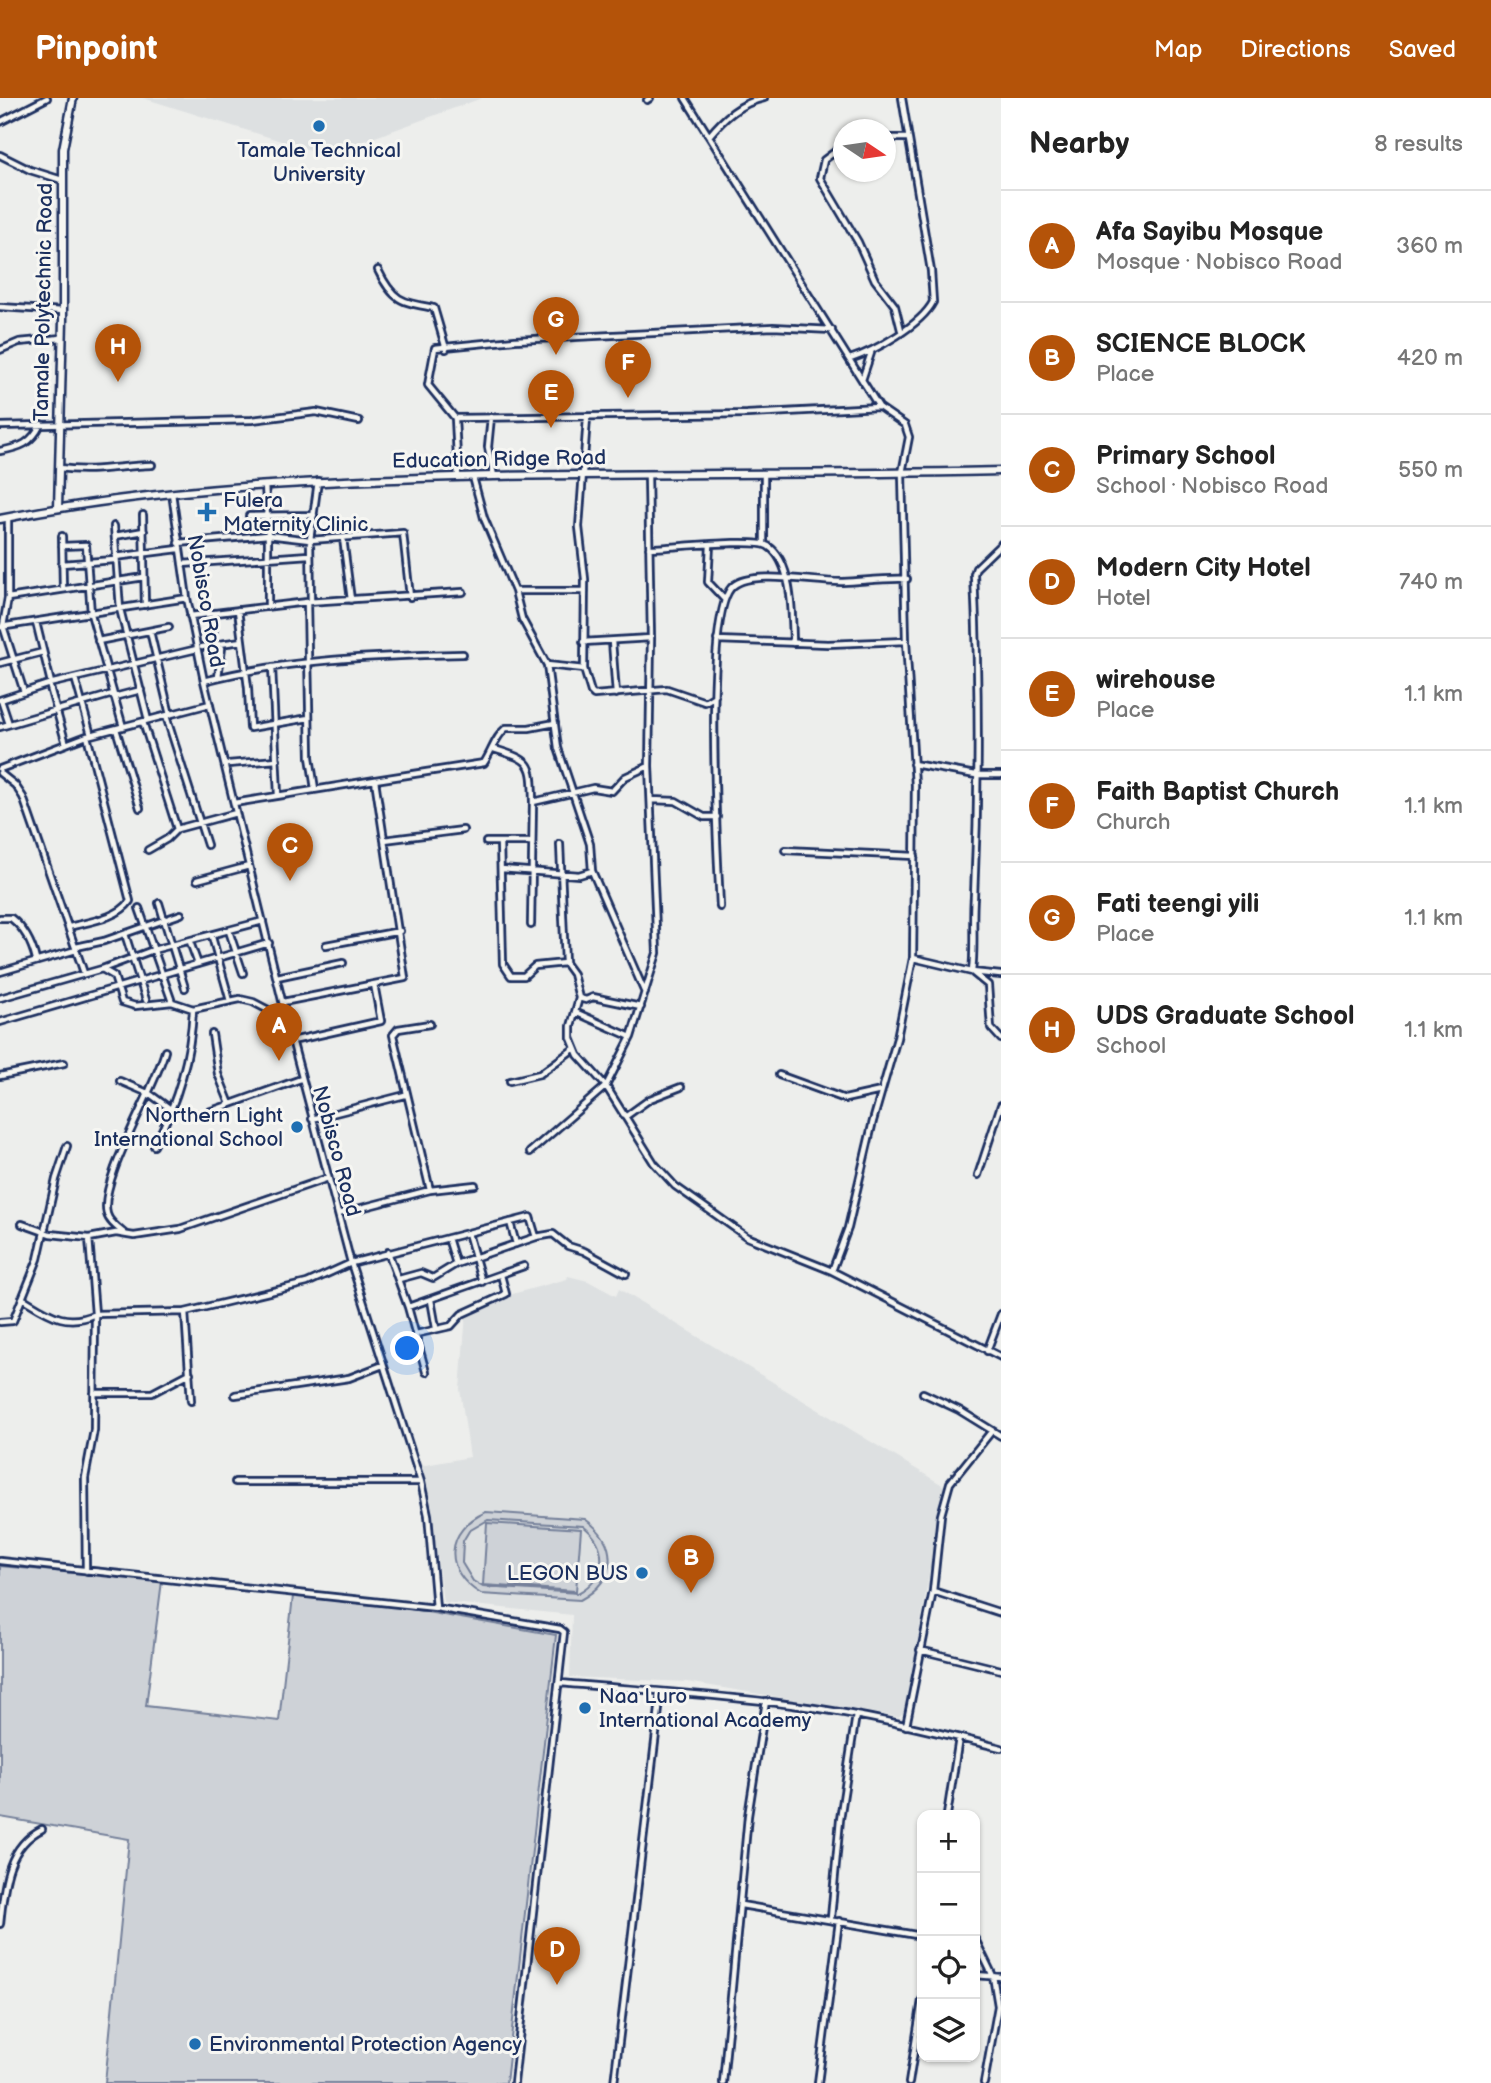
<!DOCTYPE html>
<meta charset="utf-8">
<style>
:root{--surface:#fff;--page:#f2f2f2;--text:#222;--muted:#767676;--line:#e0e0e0;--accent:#b45309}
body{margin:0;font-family:"Balsamiq Sans",sans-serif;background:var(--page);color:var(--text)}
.controls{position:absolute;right:21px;bottom:21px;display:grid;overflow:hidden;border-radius:14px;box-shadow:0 2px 5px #0004}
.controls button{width:63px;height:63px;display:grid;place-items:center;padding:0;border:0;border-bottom:2px solid var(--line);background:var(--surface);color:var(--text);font:35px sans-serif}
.compass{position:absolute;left:833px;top:21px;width:63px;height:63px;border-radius:50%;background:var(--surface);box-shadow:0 2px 5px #0004;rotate:103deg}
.you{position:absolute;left:408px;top:1251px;width:24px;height:24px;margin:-18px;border:5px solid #fff;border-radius:50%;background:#1a73e8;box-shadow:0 0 0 10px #1a73e833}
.badge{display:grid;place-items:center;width:46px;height:46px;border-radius:50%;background:var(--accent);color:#fff;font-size:23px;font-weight:700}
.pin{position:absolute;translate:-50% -58px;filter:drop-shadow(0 2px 4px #0008)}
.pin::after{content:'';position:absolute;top:37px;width:24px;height:21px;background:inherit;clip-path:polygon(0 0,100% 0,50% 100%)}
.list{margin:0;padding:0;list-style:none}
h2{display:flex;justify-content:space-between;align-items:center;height:91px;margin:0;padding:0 28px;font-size:30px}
h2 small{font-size:23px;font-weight:400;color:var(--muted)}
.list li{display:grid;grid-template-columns:46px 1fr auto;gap:21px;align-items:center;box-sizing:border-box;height:112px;padding:0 28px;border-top:2px solid var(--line)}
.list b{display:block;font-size:26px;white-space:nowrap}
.list p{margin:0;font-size:23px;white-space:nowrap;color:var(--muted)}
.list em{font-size:23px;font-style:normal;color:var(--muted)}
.icon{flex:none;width:38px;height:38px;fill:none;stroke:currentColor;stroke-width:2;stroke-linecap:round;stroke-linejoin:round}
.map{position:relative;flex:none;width:1001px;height:1985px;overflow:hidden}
header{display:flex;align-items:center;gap:42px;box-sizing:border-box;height:98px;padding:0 35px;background:var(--accent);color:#fff}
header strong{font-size:33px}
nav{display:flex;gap:38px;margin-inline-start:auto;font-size:24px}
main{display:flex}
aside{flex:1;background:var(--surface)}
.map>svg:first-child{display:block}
.built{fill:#dde0e1}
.green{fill:#ced2d7;stroke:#74809a;stroke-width:2;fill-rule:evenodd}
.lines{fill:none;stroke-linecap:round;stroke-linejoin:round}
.minor-casing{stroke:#1b2f5e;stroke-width:10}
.tertiary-casing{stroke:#1b2f5e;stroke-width:11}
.secondary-casing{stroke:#1b2f5e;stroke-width:11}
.minor{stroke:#f6f6f2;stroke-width:4.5}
.tertiary{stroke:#f6f6f2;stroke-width:6}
.secondary{stroke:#f6f6f2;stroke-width:6}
.poi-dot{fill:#1f6fb2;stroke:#f6f6f2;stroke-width:2.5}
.labels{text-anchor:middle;stroke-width:6;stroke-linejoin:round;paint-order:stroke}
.poi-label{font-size:21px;fill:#1b2f5e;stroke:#f6f6f2;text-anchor:start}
.street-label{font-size:21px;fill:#1b2f5e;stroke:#f6f6f2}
</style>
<header>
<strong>Pinpoint</strong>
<nav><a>Map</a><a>Directions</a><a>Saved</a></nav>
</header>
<main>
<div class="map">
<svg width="1001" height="1985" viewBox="0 0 1001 1985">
<rect width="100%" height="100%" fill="#edeeec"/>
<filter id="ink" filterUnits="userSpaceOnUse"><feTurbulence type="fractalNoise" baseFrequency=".0143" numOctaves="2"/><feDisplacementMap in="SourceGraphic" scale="14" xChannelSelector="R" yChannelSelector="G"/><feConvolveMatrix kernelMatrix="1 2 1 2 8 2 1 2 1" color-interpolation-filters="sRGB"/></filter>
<g filter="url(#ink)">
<path class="built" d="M 143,0 L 482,0 L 326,57 Z
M 568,1178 L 588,1183 L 616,1198 L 619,1191 L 944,1388 L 906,1613 L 898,1619 L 687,1584 L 570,1579 L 572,1517 L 443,1504 L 429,1397 L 420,1368 L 470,1359 L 460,1291 L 466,1216 L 505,1198 L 567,1181 Z"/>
<path class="green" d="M 486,1414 L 585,1421 C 620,1446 617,1482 580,1502 L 481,1496 C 442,1473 445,1432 486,1414 ZM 488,1422 L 583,1428 C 609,1448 607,1479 578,1495 L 483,1489 L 473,1483 L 462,1465 L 463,1443 L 469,1433 Z
M 487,1425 L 581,1431 L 576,1493 L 483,1487 Z
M 0,1468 L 162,1483 L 146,1608 L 279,1623 L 293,1498 L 354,1501 L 556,1537 L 506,1985 L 105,1985 L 129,1741 L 0,1719 Z"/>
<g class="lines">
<defs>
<path id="minor" d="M 685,0 L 879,309 L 905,327 L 909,339 L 902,375 L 906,543 L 915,687 L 913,860 L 897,940 L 873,1023 L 848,1130 L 832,1173
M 647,2 L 650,0
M 0,24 L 47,0
M 709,38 C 724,20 740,5 764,0
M 886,40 L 907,40
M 844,47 L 824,62 L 820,80 L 858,144 L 875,182 L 895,208 L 901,232
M 0,57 L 30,72 L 62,82
M 378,172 C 393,203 401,204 434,210 L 446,251
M 0,209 L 63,213
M 0,252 L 19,244 L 62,240
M 850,261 C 875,253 921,227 933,204 L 931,173 L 902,0
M 862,282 L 871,255
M 491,319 L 488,349 L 494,378
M 455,320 L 747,316 L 879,309
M 587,320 L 579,429 L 585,481 L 584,571 L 591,594 L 594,597 L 667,591 L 705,604 L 715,598
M 0,328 L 252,322 L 316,314 L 359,323
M 0,353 C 21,349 31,346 41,326
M 59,370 C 94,375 118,368 152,367
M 458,379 L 455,320 L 428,287 L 435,250 L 515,242 L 773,229 L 832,232
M 473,379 L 484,420 L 515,493 L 522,521 L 547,567 L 558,650 L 590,746 L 592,773 L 645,895
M 265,387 L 268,437 L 268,509
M 172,395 L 187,500 L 204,583 L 285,915 L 351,1165 L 421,1384 L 428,1417 L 436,1510
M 143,417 L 145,507
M 249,418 L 314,417
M 8,420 L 8,500 L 3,528 L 24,594
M 114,428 L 120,511 L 148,622
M 62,438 L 63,491
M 115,438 L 144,433
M 343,440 L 351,502
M 178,445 L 268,437 L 310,442 L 403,435 L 410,499
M 764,446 L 764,376
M 1001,446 L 976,470 L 974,476 C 979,584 979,692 974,799 C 972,824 975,849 972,874 L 988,887 L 991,930 L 1001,941
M 710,447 L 708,484 L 724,501
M 62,448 L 86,447 L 91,516 L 123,629
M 649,450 C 670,450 754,440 768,448 C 793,464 792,518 793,545
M 115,459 L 179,451
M 62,466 L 114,462
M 182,466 L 309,457
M 515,493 L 585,493
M 8,500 L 144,479
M 307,504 L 310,659 L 315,691
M 311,504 L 310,442 L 318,383
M 238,512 L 248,590 L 250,630 L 309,620
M 215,515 L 212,547 L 242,543
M 190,518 L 307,504 L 463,494
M 36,524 L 51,585
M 0,529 L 187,500
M 150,533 L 170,617
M 717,542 L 828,546 L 906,543
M 98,543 L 169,529
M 612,543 L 616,596
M 583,544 L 651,540
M 202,549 L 212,547
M 0,565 L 43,554
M 547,567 L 584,571
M 272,569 L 278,697
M 218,579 L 222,550
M 75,580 L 91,637
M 204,583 C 288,561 376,558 463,556
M 49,586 L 66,646
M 114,599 L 141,592
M 0,602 L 49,586 L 197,551
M 1,602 L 9,626
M 166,618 L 207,747
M 143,624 L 177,731
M 0,629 L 113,596
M 116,631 L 140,710
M 494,651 C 533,663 532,664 533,704
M 228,666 L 277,662
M 913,666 L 976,677 L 1001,677
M 0,671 L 87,638 L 210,606
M 0,675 L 15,687 L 23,699 L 84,875
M 375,682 L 484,665 C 492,653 495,639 506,630 L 529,630 L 555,625
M 652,702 L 676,703 L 704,719 L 717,719
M 234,705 L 375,682 L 405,880 L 283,904
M 384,742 L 463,732
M 486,744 L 531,744
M 500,744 L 503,866 L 511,878 L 524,878 L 535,868 L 565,865 L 573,876 L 579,900 L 586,902 L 593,899 L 641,909
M 560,746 L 565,865
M 148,752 L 167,741 L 177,731 L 236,715
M 785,752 L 915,758
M 501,771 L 579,777 L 592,773
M 197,782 L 249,768
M 159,805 L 185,890
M 720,809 C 718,760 702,513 733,488 C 753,471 817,485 843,484 C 865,483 884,480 907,481
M 139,810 L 172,904
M 0,820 L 11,820 C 25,831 32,845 36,862
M 531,827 L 533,704 L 593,690 L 612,693 L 625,679 L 649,668
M 69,829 C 88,824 119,820 130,803 L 87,638
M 229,833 L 243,875
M 125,836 L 146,902
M 212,839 L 230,903
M 190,844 L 198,866
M 326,847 L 400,833
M 76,849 L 104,843 L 181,816
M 913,860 L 972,874 L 1001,877
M 102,871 L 153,852 L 263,823
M 0,874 L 76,852
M 277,879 L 343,865
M 0,900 L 102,871 L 114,878 L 122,904 L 135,908 L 172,904 L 193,911 L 240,901 L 253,904 L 274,915 L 285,915
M 579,900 L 571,928 L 571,940 L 578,957 L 606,988 L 654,1065 L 675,1088 L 747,1139 L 832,1173 L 1001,1259
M 575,914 L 631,939
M 0,924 L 269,845
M 212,936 L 218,976 L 230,1006
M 292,943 L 381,923 L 374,886
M 779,977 L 845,1001 L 881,993
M 0,978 L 64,965
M 120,983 L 150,996 L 172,1012 L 200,1017 L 301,981
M 510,983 L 540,976 L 575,950
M 625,1019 L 650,1001 L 681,989
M 312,1021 L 405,997
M 154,1048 C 177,1005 191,960 193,911
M 530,1054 L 606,988 L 631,939 L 657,855 L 649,668 L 651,540 L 648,377
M 978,1077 L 1001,1007
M 430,1092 L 393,937 L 398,931 L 430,926
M 338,1116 L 430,1092 L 475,1087
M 510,1124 L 516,1146
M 22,1126 L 50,1136 L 89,1140 L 116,1135 L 134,1138 L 180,1131 L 328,1080
M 468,1135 L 482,1184
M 125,1136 C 118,1130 109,1124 107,1116 C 98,1083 155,992 165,953
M 448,1140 L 456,1166
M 388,1154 L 408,1209 L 426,1274
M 399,1181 L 421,1175 L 433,1180 L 456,1166 L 536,1139
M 22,1200 C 47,1215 65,1230 95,1216 L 89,1140
M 431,1202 L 436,1230
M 408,1209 L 524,1168
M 185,1214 L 191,1303
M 0,1224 L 13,1223 L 38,1161 L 56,1081 L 67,1048
M 416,1236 L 451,1228 L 462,1216 L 506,1196 L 501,1177
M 987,1253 L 1001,1216
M 94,1295 L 152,1295 L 190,1275
M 923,1295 L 959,1312 L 1001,1338
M 235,1297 L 349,1280 L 383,1267
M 235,1384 L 421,1384
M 0,1463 L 436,1510 L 560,1531 L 564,1534 L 514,1985
M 86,1473 L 85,1380 L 94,1332 L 95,1216 L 185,1214 L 307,1185 L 351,1165 L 530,1119 L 536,1139 L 553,1136 L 568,1148 L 584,1153 L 626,1176
M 933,1493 L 1001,1515
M 920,1552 L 1001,1572
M 560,1585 C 637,1592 715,1596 793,1607 C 863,1616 932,1633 1001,1650
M 906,1628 L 933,1493 L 941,1417 L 950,1385 L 991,1334
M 947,1717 L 959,1640
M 741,1807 L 922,1838
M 831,1820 L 840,1721 L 856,1617
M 0,1826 C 4,1789 6,1749 42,1731
M 975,1841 L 993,1878 L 998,1908 L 984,1985
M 975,1877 L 1001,1879
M 614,1985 L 661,1594
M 723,1985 L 748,1718 L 766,1603
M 818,1985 L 839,1823
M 909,1985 L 922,1902"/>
<path id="tertiary" d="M 58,410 L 63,222 L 63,51 L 73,0"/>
<path id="secondary" d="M 0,421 C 163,388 328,382 494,378 C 663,375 832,377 1001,373"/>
</defs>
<use href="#minor" class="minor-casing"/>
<use href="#tertiary" class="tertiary-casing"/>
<use href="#secondary" class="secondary-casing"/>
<use href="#minor" class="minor"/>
<use href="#tertiary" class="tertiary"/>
<use href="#secondary" class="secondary"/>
</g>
</g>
<g class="poi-dot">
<circle cx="319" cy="28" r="7"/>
<path d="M203.5 403.5h7v7h7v7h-7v7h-7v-7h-7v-7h7z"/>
<circle cx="297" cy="1029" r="7"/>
<circle cx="642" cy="1475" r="7"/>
<circle cx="585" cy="1610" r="7"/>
<circle cx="195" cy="1946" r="7"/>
</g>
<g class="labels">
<g class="poi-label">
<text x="319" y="59" text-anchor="middle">Tamale Technical<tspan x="319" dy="24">University</tspan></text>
<text x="223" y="409">Fulera<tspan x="223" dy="24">Maternity Clinic</tspan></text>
<text x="283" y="1024" text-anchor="end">Northern Light<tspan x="283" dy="24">International School</tspan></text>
<text x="628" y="1482" text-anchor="end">LEGON BUS</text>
<text x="599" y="1605">Naa Luro<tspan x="599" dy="24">International Academy</tspan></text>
<text x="209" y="1953">Environmental Protection Agency</text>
</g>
<g class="street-label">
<text transform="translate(43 204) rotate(-89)" y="7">Tamale Polytechnic Road</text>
<text transform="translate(499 361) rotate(-1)" y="7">Education Ridge Road</text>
<text transform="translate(206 503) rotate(80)" y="7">Nobisco Road</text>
<text transform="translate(337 1053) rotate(75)" y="7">Nobisco Road</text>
</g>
</g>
</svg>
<div class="controls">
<button>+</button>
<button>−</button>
<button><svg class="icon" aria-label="locate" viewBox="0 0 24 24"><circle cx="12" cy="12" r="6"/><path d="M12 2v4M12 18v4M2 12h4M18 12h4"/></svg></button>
<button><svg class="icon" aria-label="layers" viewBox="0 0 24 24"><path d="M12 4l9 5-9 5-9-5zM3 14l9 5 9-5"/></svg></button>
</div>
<svg class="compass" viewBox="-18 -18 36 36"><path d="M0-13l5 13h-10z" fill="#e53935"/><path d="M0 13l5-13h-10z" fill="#767676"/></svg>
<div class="you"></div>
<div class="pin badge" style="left:279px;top:963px">A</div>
<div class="pin badge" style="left:691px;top:1495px">B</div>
<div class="pin badge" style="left:290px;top:783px">C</div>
<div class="pin badge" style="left:557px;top:1887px">D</div>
<div class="pin badge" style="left:551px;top:330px">E</div>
<div class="pin badge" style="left:628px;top:300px">F</div>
<div class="pin badge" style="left:556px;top:257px">G</div>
<div class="pin badge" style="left:118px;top:284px">H</div>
</div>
<aside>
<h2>Nearby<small>8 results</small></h2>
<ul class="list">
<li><span class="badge">A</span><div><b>Afa Sayibu Mosque</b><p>Mosque · Nobisco Road</p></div><em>360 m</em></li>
<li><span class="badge">B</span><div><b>SCIENCE BLOCK</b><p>Place</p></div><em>420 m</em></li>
<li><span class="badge">C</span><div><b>Primary School</b><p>School · Nobisco Road</p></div><em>550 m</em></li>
<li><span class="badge">D</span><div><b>Modern City Hotel</b><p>Hotel</p></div><em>740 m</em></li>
<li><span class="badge">E</span><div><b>wirehouse</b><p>Place</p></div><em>1.1 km</em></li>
<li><span class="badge">F</span><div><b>Faith Baptist Church</b><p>Church</p></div><em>1.1 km</em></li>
<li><span class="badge">G</span><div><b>Fati teengi yili</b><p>Place</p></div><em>1.1 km</em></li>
<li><span class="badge">H</span><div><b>UDS Graduate School</b><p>School</p></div><em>1.1 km</em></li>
</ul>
</aside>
</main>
